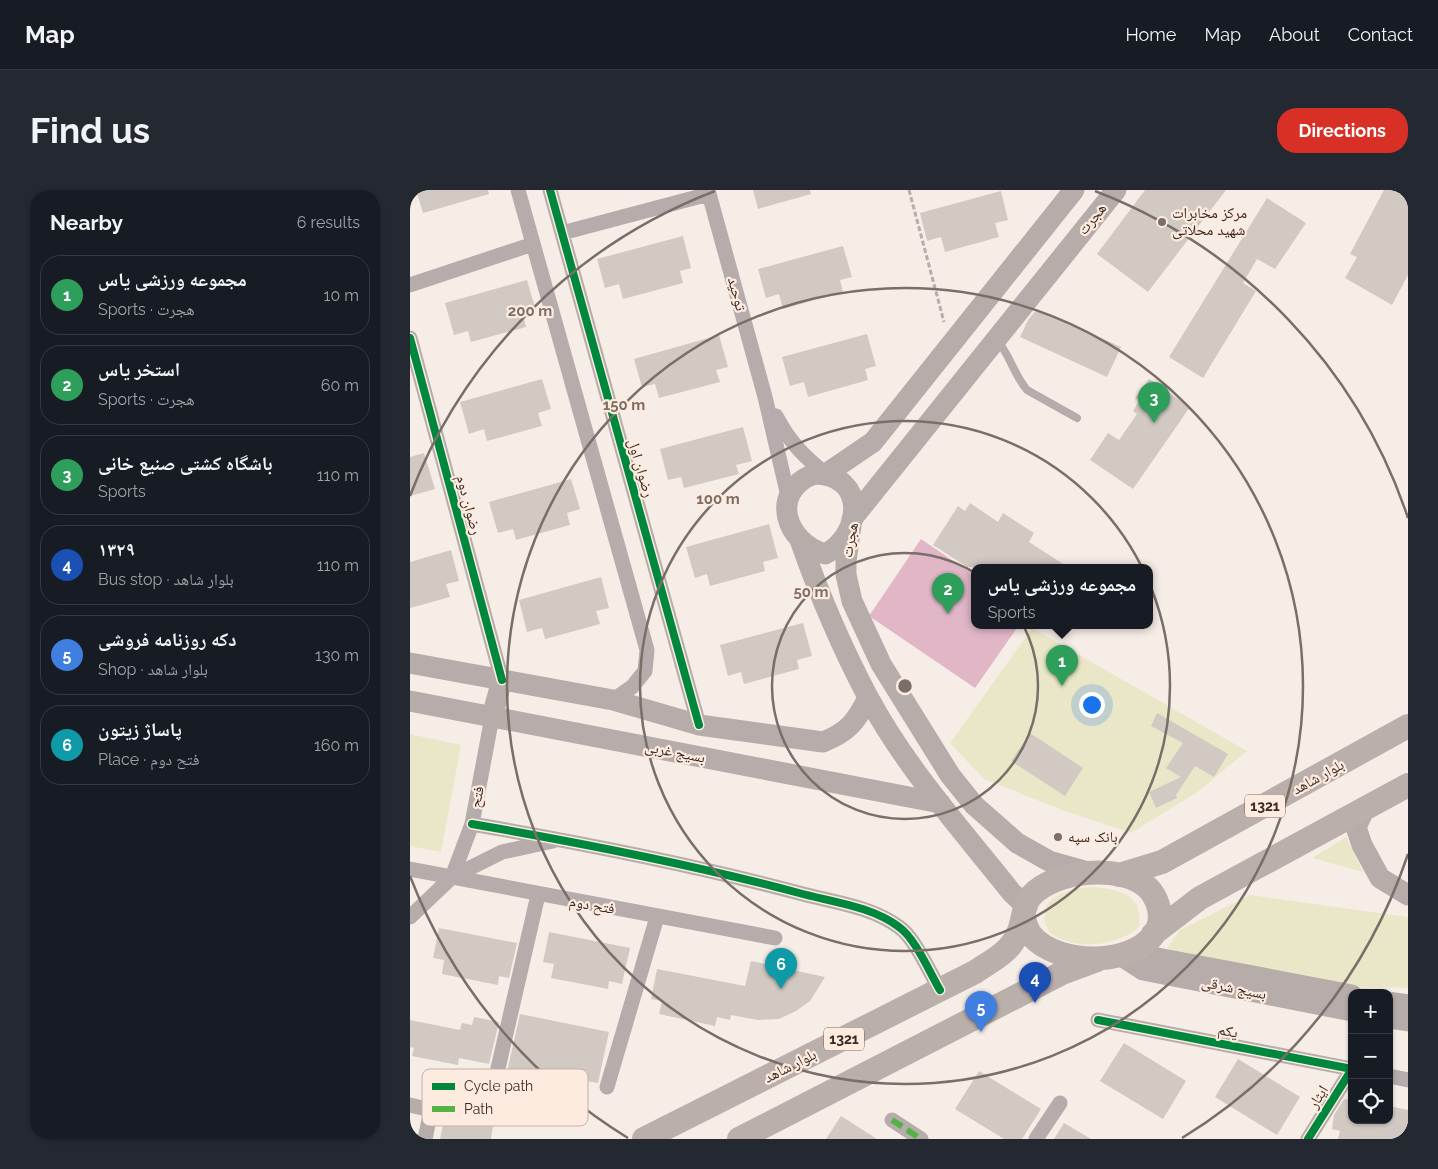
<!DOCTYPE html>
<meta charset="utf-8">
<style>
:root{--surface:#171b24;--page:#242831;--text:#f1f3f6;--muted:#9ea1a6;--line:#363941;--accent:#d93025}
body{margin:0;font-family:Raleway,"Noto Naskh Arabic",sans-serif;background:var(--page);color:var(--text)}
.controls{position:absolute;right:15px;bottom:15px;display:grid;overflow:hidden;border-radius:10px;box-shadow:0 1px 4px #0004}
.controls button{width:45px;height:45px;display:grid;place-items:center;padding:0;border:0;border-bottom:1px solid var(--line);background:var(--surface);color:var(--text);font:25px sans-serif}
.you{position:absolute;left:681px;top:514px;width:18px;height:18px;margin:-12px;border:4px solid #fff;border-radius:50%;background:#1a73e8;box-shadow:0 0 0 8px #1a73e833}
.badge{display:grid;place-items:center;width:32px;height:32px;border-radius:50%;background:var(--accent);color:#fff;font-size:16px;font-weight:700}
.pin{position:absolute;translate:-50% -41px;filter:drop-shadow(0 1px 2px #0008)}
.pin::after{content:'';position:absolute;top:26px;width:18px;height:15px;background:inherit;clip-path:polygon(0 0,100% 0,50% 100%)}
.popup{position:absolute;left:561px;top:374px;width:182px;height:65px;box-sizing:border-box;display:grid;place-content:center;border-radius:10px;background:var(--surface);filter:drop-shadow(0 1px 4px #0005);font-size:16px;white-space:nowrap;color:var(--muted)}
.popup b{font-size:19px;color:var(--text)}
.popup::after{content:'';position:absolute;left:50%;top:100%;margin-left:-10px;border:10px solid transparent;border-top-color:var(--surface)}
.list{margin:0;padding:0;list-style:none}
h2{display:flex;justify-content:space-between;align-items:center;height:65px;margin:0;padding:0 20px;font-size:21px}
h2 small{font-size:16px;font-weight:400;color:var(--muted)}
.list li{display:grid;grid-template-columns:32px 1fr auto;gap:15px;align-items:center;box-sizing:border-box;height:80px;margin:0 10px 10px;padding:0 10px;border:1px solid var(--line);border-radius:20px}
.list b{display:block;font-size:19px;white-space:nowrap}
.list p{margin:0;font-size:16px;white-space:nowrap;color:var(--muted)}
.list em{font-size:16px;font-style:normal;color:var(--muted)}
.icon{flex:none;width:28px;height:28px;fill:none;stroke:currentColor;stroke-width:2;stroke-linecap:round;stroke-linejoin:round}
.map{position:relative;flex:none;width:998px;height:949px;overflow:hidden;border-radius:20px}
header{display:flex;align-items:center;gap:30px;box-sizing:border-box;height:70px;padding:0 25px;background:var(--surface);border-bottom:1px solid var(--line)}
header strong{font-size:24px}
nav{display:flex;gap:28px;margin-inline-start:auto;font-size:18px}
.intro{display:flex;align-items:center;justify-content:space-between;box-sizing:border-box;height:120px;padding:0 30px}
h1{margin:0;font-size:35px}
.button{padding:12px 22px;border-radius:20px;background:var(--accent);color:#fff;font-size:18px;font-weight:700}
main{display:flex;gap:30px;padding:0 30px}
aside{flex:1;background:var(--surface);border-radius:20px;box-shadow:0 1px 4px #0004}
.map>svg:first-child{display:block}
.green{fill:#eae7c9}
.water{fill:#e1b7c7}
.building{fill:#d1c9c2}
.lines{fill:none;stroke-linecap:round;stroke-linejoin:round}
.path{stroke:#b6aeab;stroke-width:3;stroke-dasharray:5 2.5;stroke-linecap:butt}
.lane{stroke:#b6acab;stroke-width:8}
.street{stroke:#b6acab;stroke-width:15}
.secondary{stroke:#b6aca9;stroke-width:21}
.primary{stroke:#bbafac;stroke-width:24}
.quiet{stroke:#56b245;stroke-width:6;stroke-dasharray:12 6;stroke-linecap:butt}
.cycleway-casing{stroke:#feebe0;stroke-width:11}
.cycleway{stroke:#00873e;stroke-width:8}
.ring{fill:none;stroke:#7a6f68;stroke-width:2.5}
.poi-dot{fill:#7a6f68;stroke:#feebe0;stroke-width:2}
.labels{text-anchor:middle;stroke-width:4.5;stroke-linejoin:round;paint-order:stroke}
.shield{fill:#feebe0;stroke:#73655c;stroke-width:1}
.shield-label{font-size:14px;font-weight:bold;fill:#372b24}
.poi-label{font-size:15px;fill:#372b24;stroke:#feebe0;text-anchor:start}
.street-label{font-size:15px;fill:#372b24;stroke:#feebe0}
.key{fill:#feebe0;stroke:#c2b1a8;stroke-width:1}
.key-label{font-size:14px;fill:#372b24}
.centre{fill:#7a6f68;stroke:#feebe0;stroke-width:2.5}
.ring-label{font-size:15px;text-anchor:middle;font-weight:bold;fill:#7a6f68;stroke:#feebe0;stroke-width:4.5;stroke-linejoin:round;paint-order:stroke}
</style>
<header>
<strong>Map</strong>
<nav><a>Home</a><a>Map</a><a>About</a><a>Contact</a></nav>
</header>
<div class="intro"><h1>Find us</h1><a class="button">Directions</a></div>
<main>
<aside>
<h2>Nearby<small>6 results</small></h2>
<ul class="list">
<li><span class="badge" style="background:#2e9e5b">1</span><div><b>مجموعه ورزشی یاس</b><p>Sports · هجرت</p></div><em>10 m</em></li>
<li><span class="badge" style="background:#2e9e5b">2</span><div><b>استخر یاس</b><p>Sports · هجرت</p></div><em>60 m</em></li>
<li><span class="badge" style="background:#2e9e5b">3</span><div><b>باشگاه کشتی صنیع خانی</b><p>Sports</p></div><em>110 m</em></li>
<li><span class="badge" style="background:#1a4fb4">4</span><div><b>۱۳۲۹</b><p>Bus stop · بلوار شاهد</p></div><em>110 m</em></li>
<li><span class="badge" style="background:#3f7fe0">5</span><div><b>دکه روزنامه فروشی</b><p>Shop · بلوار شاهد</p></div><em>130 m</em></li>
<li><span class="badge" style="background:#0f9aa8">6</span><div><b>پاساژ زیتون</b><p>Place · فتح دوم</p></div><em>160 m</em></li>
</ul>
</aside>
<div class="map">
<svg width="998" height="949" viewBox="0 0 998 949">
<rect width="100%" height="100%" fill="#f7ede7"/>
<path class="green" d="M 622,438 L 837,561 L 786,603 L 721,643 L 649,619 L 574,589 L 540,553 Z
M 0,544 L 51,555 L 31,662 L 0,656 Z
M 936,647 L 953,682 L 902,668 Z
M 681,697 C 708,699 734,703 729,737 C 709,756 666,761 642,744 C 638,741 636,736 635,731 C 629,706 663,698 681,697 Z
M 840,705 L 998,727 L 998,798 L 935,796 L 777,766 L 757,758 L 770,740 Z"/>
<path class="water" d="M 511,349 L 564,385 L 564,435 L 609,435 L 565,498 L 459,426 Z"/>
<path class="building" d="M 6,0 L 78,0 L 79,4 L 13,23 Z
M 343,0 L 400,0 L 401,4 L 348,19 Z
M 735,0 L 816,0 L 738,102 L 687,64 Z
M 974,0 L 998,0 L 998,85 L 982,115 L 935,88 L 947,67 L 940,64 Z
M 591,1 L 598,30 L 585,33 L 589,47 L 535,62 L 531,47 L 517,51 L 510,23 Z
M 857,8 L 896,33 L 865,79 L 847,69 L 833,93 L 846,101 L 793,188 L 759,167 Z
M 273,46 L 281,78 L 270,81 L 273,93 L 213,109 L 209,94 L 195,98 L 187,69 Z
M 433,56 L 442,87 L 430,90 L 433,102 L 373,119 L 369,104 L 356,108 L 348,79 Z
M 117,90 L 126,121 L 113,124 L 116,137 L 61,152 L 58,141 L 44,145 L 35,113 Z
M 627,119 L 711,157 L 697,187 L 610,147 L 618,130 Z
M 457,144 L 466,176 L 455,179 L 458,190 L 398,207 L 394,192 L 380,196 L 372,167 Z
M 309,145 L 318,177 L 306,180 L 310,192 L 249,208 L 245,194 L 232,197 L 224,169 Z
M 132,189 L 141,219 L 128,223 L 132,236 L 77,251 L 74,239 L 59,244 L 50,212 Z
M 739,189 L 780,217 L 723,299 L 680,270 L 698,243 L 709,250 L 727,224 L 723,221 L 729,211 L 725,208 Z
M 333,237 L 342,271 L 326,275 L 329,284 L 274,298 L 271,287 L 258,290 L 250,259 Z
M 14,263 L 25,299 L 0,306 L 0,267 Z
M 161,289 L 170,319 L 157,323 L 160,335 L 106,350 L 103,339 L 88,343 L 79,312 Z
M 560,313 L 588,332 L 593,323 L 624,343 L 619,352 L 658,377 L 557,377 L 523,355 L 548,316 L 555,321 Z
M 359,334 L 368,368 L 353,372 L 355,381 L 300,396 L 297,384 L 285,388 L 276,357 Z
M 41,360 L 49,391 L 36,394 L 40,407 L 0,418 L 0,372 Z
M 191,387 L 199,418 L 186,421 L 190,434 L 135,449 L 132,438 L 117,442 L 109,410 Z
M 393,433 L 402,466 L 387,470 L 389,479 L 334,494 L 331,482 L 318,486 L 310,455 Z
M 747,523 L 818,564 L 804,587 L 785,576 L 766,605 L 767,608 L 746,618 L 739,602 L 771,587 L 756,578 L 773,553 L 741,536 Z
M 620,543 L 673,578 L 655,606 L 601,571 Z
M 29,738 L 107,753 L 99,788 L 89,786 L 88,795 L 32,784 L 34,770 L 23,768 Z
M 139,742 L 220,758 L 212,794 L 199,791 L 198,799 L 141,788 L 144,774 L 133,772 Z
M 341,771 L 415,787 L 400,811 L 386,821 L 369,829 L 348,830 L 321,825 L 320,830 L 307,827 L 305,836 L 249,824 L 252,811 L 241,809 L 247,779 L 335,796 Z
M 110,824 L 199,842 L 188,893 L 176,891 L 174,899 L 97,882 Z
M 64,827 L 89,832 L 79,874 L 49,868 L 48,875 L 2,866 L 4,858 L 0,857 L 0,830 L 50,840 L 52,833 L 62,835 Z
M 714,853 L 776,891 L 753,929 L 690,891 Z
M 828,869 L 890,907 L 867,945 L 805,907 Z
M 569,881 L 631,919 L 612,949 L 594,949 L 545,919 Z
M 934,909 L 942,910 L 942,930 L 979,930 L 979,916 L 998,920 L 998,949 L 928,949 L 930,941 L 922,939 L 924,925 Z
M 36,920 L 84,929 L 81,949 L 30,949 Z
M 431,926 L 467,949 L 416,949 Z
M 654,933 L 681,949 L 644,949 Z"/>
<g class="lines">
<path class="path" d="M 499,0 L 534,132"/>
<path class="lane" d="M 587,150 C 600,165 604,185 617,200 L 667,228"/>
<path class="street" d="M 108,0 L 237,460 L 235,481 L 222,497 L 203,510
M 140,0 L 289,535
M 298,0 L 355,207 L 378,306
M 152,43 L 299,4
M 0,95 L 123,54
M 0,148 L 92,490
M 366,226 C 379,251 394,267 416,284
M 62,634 C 172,653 281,674 389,703 C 422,712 461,716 489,737 C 505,748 520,783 530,800
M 0,679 L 365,748
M 42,687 L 92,662 L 143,651
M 0,727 L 42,687 L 62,634 L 82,527
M 688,830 L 942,879 L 898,949
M 979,886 L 998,890
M 86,887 L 128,705
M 197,897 L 247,727
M 0,915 L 21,920 L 15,949
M 482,930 L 511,949
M 626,949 L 650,913"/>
<path class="secondary" d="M 404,284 C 457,284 453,345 415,364 C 376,353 358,302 404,284 Z
M 416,284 L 463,252 L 664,0
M 390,350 C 409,404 431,456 458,507 C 496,578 552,640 602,703 L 616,716
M 0,473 L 203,510 L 289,535 L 413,552 C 438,542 446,532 458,508
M 0,511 L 530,613
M 82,527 L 92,490
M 954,620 L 946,637 L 952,655 L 970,688 L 998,705
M 682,683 L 639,671 L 607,653 L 564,615 L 540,585 L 471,474 L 442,411 L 436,385 L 436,371 L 442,329 L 706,0
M 728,758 L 742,767 L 942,805
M 710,765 L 733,780 L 942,821
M 979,812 L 998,815
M 979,828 L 998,831"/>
<path class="primary" d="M 709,685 L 752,672 L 998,536
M 743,744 L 790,708 L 998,595
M 234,949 L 565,782 C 581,771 599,763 607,745 C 614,733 612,716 621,706 C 644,680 712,673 738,698 C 747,707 753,724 748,737 C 730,778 647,777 621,745 C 617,740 615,733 614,727
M 329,949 L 652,783 L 687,770"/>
<path class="quiet" d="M 482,930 L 511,949"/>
<defs>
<path id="cycleway" d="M 140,0 L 289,535
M 0,148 L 92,490
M 62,634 C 172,653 281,674 389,703 C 422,712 461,716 489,737 C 505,748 520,783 530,800
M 688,830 L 942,879 L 898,949"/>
</defs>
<use href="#cycleway" class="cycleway-casing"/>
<use href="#cycleway" class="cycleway"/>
</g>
<g class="ring">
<circle cx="495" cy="496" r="133"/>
<circle cx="495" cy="496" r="265"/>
<circle cx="495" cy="496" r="398"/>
<path d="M998 664A530 530 0 0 1 772 948M218 948A530 530 0 0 1 0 686M0 306A530 530 0 0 1 305 1M685 1A530 530 0 0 1 998 328"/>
</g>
<g class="poi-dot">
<circle cx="752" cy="32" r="5"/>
<circle cx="648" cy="647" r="5"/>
</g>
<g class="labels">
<g class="shield">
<rect x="835" y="604.5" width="40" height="23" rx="4"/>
<rect x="414" y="837.5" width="40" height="23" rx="4"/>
</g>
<g class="shield-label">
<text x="855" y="621">1321</text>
<text x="434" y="854">1321</text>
</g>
<g class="poi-label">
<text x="762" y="28">مرکز مخابرات<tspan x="762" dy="17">شهید محلاتی</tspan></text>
<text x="658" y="652">بانک سپه</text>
</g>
<g class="street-label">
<text transform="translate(682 29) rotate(-51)" y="5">هجرت</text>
<text transform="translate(327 104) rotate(75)" y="5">توحید</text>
<text transform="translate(231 278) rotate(74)" y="5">رضوان اول</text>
<text transform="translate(59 315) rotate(75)" y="5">رضوان دوم</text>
<text transform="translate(440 350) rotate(-80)" y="5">هجرت</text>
<text transform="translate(265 562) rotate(11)" y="5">بسیج غربی</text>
<text transform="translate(908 587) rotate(-29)" y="5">بلوار شاهد</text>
<text transform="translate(67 607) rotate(-79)" y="5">فتح</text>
<text transform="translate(182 715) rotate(10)" y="5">فتح دوم</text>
<text transform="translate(824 798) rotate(11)" y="5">بسیج شرقی</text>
<text transform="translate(818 841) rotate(11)" y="5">یکم</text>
<text transform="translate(380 876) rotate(-27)" y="5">بلوار شاهد</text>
<text transform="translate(908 907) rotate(-58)" y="5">ایثار</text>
</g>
</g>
<rect x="12" y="879" width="166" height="57" rx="8" class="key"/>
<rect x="22" y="893" width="23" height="7" fill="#00873e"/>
<rect x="22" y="916" width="23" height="6" fill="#56b245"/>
<g class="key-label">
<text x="54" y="901">Cycle path</text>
<text x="54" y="924">Path</text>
</g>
<circle cx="495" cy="496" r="8" class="centre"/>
<g class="ring-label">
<text x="120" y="126">200 m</text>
<text x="214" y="220">150 m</text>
<text x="308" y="314">100 m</text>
<text x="401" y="407">50 m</text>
</g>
</svg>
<div class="controls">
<button>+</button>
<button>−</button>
<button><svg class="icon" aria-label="locate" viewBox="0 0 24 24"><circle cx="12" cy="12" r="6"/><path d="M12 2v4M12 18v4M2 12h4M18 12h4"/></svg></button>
</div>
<div class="you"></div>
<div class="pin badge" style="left:652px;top:496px;background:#2e9e5b">1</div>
<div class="popup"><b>مجموعه ورزشی یاس</b>Sports</div>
<div class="pin badge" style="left:538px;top:424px;background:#2e9e5b">2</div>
<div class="pin badge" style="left:744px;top:233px;background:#2e9e5b">3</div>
<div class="pin badge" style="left:625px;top:813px;background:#1a4fb4">4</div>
<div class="pin badge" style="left:571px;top:842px;background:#3f7fe0">5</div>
<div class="pin badge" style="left:371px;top:799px;background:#0f9aa8">6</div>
</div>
</main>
